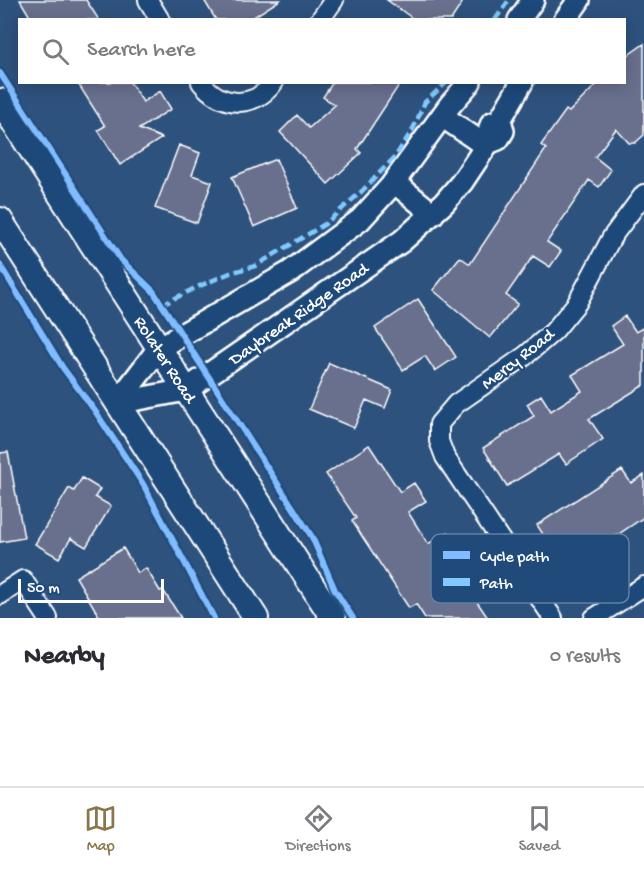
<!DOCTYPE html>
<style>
:root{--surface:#fff;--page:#f7f7f7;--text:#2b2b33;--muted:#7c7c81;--line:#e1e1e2;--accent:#8a764a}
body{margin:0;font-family:"Gochi Hand",sans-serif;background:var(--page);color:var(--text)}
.scale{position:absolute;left:18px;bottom:15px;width:146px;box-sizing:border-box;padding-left:6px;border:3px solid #fff;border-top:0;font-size:16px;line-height:21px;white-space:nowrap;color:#fff;-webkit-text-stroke:4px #1f4a7a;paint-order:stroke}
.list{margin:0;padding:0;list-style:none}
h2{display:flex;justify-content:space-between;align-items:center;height:78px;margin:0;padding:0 24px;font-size:26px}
h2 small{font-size:20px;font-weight:400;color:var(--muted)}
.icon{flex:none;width:33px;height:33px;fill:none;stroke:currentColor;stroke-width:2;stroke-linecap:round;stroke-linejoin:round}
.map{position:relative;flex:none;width:644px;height:618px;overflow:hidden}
.search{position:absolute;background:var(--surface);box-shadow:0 3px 15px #0003;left:18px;right:18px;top:18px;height:66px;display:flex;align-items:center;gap:15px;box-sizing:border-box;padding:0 21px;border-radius:0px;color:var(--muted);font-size:22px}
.sheet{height:168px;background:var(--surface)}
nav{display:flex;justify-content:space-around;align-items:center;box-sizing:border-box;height:84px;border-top:2px solid var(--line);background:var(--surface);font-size:16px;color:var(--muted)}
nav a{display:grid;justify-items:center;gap:3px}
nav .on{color:var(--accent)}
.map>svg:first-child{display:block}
.building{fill:#69708d;stroke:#fff;stroke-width:1.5}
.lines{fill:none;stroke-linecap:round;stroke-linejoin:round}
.minor-casing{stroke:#fff;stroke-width:22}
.tertiary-casing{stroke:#fff;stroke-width:26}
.secondary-casing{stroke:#fff;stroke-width:28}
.minor{stroke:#1f4a7a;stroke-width:18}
.tertiary{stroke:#1f4a7a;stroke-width:21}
.secondary{stroke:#1f4a7a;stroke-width:24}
.quiet{stroke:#80caff;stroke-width:4.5;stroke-dasharray:9 4.5;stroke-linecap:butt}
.cycleway-casing{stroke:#1f4a7a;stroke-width:10}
.cycleway{stroke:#80bcff;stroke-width:6}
.labels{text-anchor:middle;stroke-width:4.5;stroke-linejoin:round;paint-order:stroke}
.street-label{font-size:18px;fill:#fff;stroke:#1f4a7a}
.key{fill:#1f4a7a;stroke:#6280a2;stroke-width:1.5}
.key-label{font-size:16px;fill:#fff}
</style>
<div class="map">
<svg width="644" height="618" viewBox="0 0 644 618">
<rect width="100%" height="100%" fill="#2e527e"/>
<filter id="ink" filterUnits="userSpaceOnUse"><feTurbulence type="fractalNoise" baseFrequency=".0167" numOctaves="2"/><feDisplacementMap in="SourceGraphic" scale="12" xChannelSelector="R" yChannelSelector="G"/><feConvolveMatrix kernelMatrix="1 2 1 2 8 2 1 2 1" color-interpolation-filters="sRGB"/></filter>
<g filter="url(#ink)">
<path class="building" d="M 20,0 L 86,0 L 99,20 L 32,20 Z
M 204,0 L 280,0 L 249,20 L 216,20 Z
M 387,0 L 464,0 L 451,20 L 415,20 Z
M 644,44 L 644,135 L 635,143 L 629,143 L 616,129 L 595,157 L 611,170 L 599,187 L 589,180 L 547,242 L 561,251 L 550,267 L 533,256 L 506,295 L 518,304 L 490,338 L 433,290 L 460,257 L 470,264 L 546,149 L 541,145 L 566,110 L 569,112 L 599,82 L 624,82 L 624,58 Z
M 77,82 L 130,82 L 143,102 L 160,91 L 171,109 L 139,129 L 162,138 L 120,165 L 98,130 L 105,126 Z
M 333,82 L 401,82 L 357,149 L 361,153 L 328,184 L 280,132 L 297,115 L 309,128 L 335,105 L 323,97 Z
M 179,145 L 200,153 L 192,175 L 212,182 L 197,223 L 155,208 Z
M 276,159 L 297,208 L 254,227 L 232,177 Z
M 418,299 L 456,357 L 435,371 L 425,356 L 403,370 L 375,328 Z
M 625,316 L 636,332 L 644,327 L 644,385 L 589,419 L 603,439 L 566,464 L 559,454 L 507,486 L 483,448 L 534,416 L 527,404 L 541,395 L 551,411 L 582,391 L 572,375 L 623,344 L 611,326 Z
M 329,363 L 392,390 L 385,408 L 366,400 L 354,428 L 309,409 Z
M 369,445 L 400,492 L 414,483 L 426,501 L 408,512 L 428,544 L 448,532 L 458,550 L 441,560 L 460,592 L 467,587 L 488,618 L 425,618 L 416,604 L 409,608 L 352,521 L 356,518 L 326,474 Z
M 8,452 L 24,538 L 0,542 L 0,453 Z
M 622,470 L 631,483 L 644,475 L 644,517 L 580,560 L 590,575 L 576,585 L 537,525 Z
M 82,478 L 100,489 L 95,497 L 111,506 L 86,547 L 71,538 L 59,558 L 35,544 L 69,488 L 74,491 Z
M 123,548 L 138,573 L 146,568 L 160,591 L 163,590 L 181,618 L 100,618 L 76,577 Z"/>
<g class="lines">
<defs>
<path id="minor" d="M 148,0 L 160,20
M 320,20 L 334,0
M 201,82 C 221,108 255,109 274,82
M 0,595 L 23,580 L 48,618
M 553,618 L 445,457 L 439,441 L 439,424 L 456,404 L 525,356 L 554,331 L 577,303 L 612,237 L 644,194
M 594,618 L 644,586"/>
<path id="tertiary" d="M 519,20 L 533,0
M 565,20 L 579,0
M 442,116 L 486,146
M 490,128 L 492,123 L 500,120 L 522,82
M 394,182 L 433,214
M 117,403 L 186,390 L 402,241 L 444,203 L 462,182 L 488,143 L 498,139 L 503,131 L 500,120
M 117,403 L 159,348 L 290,272 L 360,220 L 391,186 L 450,105 L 470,82"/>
<path id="secondary" d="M 0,101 L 333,618
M 0,220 L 256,618"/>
</defs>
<use href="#minor" class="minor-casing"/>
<use href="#tertiary" class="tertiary-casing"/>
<use href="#secondary" class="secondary-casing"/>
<use href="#minor" class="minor"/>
<use href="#tertiary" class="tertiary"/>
<use href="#secondary" class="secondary"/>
<path class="quiet" d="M 495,20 L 509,0
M 162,305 L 195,288 L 230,273 L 255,266 L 325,224 L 361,192 L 395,157 L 413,129 L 425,102 L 447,82"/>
<defs>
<path id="cycleway" d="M 0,73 L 121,260 L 153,291 L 181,334 L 312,537 L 335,590 L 353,618
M 0,265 L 63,368 L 95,411 L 143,484 L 214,618"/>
</defs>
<use href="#cycleway" class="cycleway-casing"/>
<use href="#cycleway" class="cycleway"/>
</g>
</g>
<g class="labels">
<g class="street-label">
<text transform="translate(298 313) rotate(-35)" y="6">Daybreak Ridge Road</text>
<text transform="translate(517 358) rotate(-38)" y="6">Mercy Road</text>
<text transform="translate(166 359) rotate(57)" y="6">Rolater Road</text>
</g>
</g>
<rect x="431" y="534" width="198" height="69" rx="9" class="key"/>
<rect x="443" y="551" width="27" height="8" fill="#80bcff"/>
<rect x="443" y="578" width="27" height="8" fill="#80caff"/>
<g class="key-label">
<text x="480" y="561">Cycle path</text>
<text x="480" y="588">Path</text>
</g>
</svg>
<div class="scale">50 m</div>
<div class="search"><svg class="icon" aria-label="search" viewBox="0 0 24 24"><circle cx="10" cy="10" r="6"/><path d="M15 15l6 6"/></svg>Search here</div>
</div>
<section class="sheet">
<h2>Nearby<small>0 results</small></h2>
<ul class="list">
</ul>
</section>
<nav>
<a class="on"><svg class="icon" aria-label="map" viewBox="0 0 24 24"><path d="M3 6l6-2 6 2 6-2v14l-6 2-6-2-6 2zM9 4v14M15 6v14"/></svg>Map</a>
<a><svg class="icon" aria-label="directions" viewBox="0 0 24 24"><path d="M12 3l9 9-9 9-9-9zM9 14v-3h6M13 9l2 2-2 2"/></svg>Directions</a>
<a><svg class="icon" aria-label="saved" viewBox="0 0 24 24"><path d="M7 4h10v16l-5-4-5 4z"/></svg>Saved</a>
</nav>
